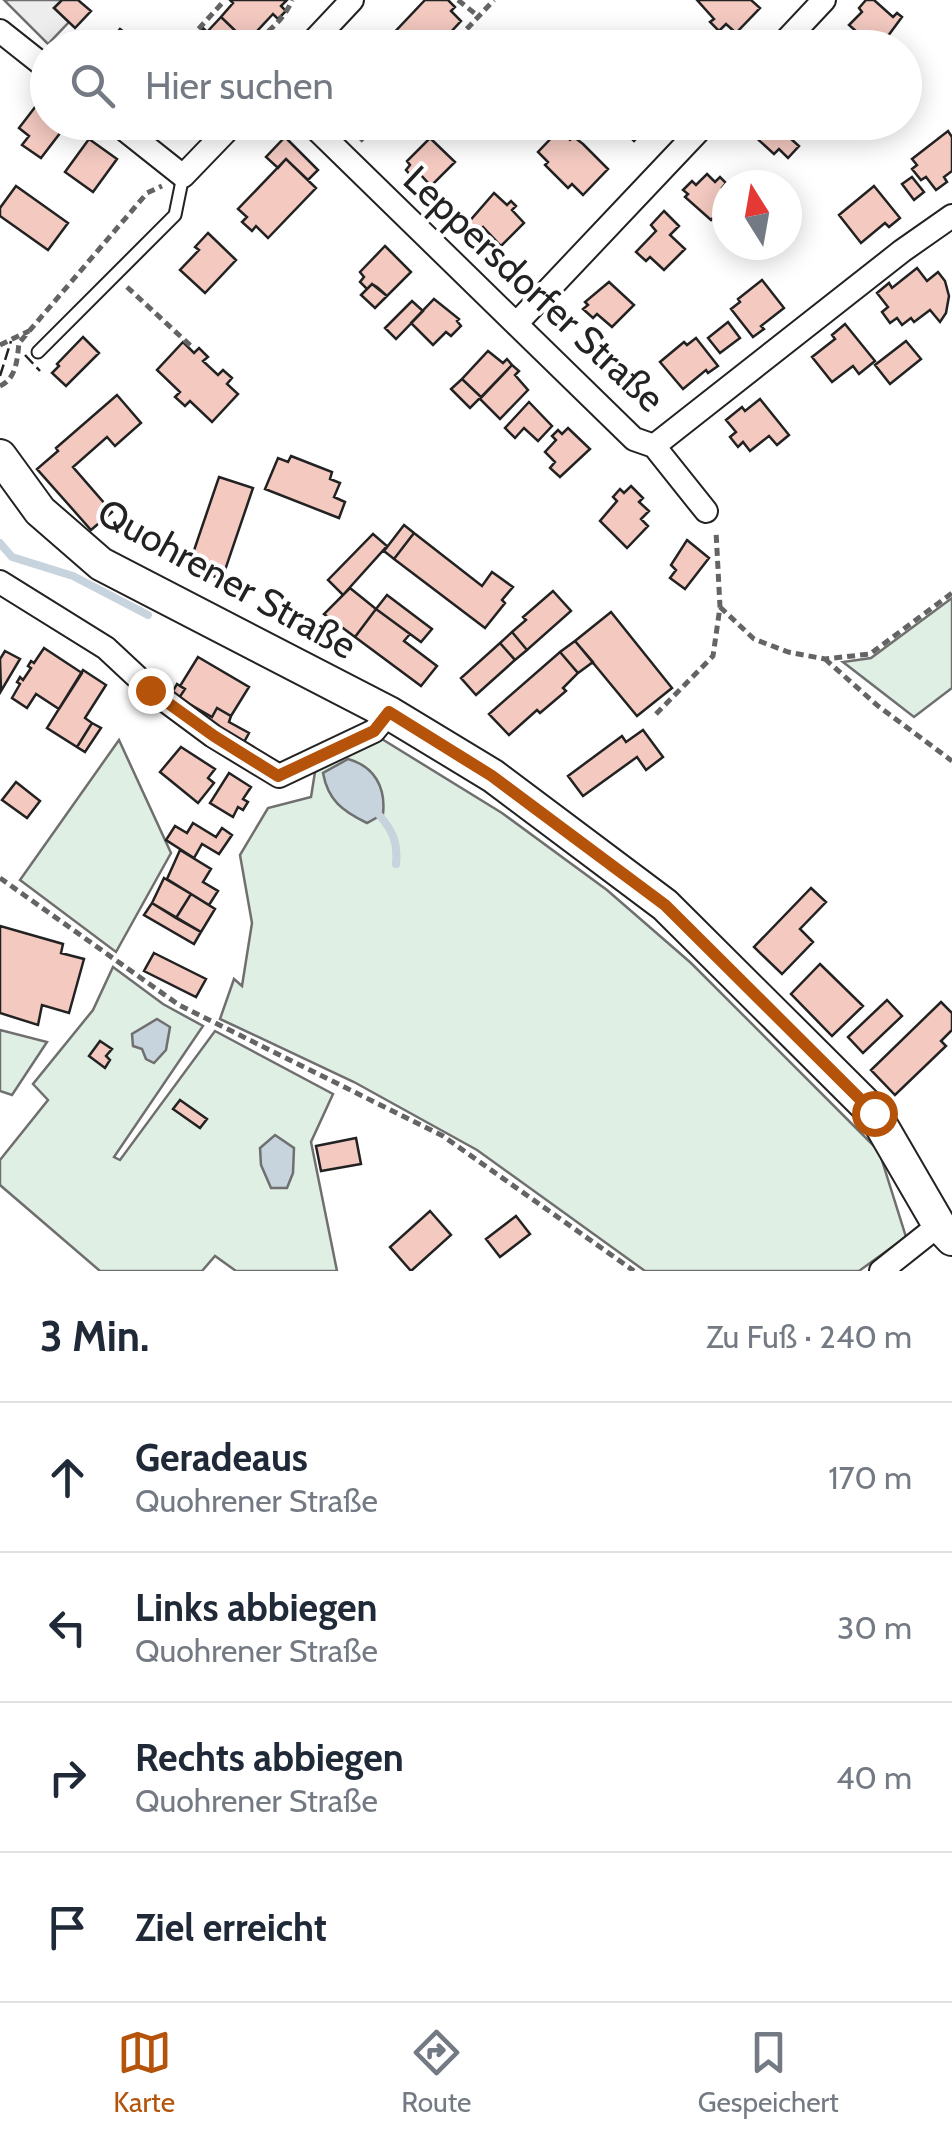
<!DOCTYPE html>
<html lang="de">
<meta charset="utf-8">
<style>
:root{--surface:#fff;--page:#f6f6f7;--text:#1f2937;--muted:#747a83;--line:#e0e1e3;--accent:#b45309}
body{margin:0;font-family:Cabin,sans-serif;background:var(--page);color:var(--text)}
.compass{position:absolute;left:712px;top:170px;width:90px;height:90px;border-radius:50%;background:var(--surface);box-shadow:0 5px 25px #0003;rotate:349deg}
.stop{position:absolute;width:30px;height:30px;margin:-22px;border:8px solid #b45309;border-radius:50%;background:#fff}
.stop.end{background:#b45309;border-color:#fff;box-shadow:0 2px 10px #0008}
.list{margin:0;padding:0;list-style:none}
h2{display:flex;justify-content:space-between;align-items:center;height:130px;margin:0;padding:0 40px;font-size:42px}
h2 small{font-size:32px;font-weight:400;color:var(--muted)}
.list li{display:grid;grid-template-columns:65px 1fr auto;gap:30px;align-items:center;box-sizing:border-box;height:150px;padding:0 40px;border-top:2px solid var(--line)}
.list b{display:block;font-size:38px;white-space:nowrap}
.list p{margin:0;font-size:32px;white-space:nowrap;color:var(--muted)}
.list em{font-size:32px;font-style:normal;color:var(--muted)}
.icon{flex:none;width:55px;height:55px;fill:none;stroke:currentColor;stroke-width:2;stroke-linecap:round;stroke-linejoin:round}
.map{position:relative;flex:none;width:952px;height:1271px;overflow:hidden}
.search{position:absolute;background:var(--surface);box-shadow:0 5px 25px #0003;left:30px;right:30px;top:30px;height:110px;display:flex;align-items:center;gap:25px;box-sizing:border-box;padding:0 35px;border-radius:55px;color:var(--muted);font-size:38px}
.sheet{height:730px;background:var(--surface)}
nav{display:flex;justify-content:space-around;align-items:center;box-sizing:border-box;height:140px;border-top:2px solid var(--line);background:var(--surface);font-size:28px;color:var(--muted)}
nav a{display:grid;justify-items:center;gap:5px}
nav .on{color:var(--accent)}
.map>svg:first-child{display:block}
.green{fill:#e0efe3;stroke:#6f6f6f;stroke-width:2.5}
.parking{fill:#ededed;stroke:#6f6f6f;stroke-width:2.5}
.water{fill:#c7d3dd;stroke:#6f6f6f;stroke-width:2.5}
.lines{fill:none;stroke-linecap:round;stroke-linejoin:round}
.stream{stroke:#c7d3dd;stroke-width:8}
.building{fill:#f3c9c0;stroke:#222;stroke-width:2.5}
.lane-casing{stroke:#222;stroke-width:15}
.street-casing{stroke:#222;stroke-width:26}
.secondary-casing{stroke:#222;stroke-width:36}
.path{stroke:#646464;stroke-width:5;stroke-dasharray:8 5;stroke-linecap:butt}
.lane{stroke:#fff;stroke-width:11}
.street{stroke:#fff;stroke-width:22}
.secondary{stroke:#fff;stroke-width:32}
.fence{stroke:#222;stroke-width:2.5;stroke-dasharray:12 5;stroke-linecap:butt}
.route{stroke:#b45309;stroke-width:12}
.labels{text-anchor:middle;stroke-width:8;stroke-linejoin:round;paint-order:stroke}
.street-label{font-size:38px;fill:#222;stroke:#fff}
</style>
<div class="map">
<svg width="952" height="1271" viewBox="0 0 952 1271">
<rect width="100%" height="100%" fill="#fff"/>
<path class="green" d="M 952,598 L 952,688 L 914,717 L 843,662 L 871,658 Z
M 377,736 L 502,813 L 607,890 L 691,963 L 879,1151 L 906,1237 L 859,1271 L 645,1271 L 477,1150 L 354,1082 L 220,1019 L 234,979 L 242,986 L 252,923 L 240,855 L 268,808 L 311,797 L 315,772 Z
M 119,740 L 171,853 L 116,952 L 20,880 Z
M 113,967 L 163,1004 L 203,1026 L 114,1157 L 120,1160 L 215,1031 L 333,1094 L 311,1142 L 337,1271 L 236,1271 L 215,1256 L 202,1271 L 100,1271 L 0,1185 L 0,1160 L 48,1100 L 33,1084 L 93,1010 Z
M 0,1030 L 47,1042 L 12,1095 L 0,1091 Z"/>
<path class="parking" d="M 4,0 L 62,0 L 54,8 L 69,22 L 48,44 Z"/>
<path class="water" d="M 348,759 C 374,766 386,787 383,814 L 367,823 C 342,811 328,800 323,773 Z
M 157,1019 L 170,1027 L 166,1050 L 154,1063 L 146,1059 L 142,1049 L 133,1046 L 132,1034 Z
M 275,1135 L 294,1148 L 293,1173 L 287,1188 L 271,1188 L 261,1165 L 260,1148 Z"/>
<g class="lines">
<path class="stream" d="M 0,543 L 12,557 L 73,576 L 148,615
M 380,816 C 393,831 398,843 396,864"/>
</g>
<path class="building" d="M 62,0 L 78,0 L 91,11 L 75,28 L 54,8 Z
M 230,0 L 287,0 L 281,6 L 286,11 L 278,19 L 273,14 L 247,42 L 221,17 L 233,3 Z
M 425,0 L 448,0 L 455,7 L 451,11 L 461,21 L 436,48 L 402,48 L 390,37 Z
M 697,0 L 751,0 L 760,8 L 736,33 L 726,24 L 719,31 L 710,22 L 714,19 Z
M 866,0 L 874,0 L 893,17 L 897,13 L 902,17 L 888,36 L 894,42 L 889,48 L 863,48 L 860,45 L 866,40 L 849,25 L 862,12 L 859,8 Z
M 221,17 L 247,42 L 242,48 L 192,48 L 200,39 L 196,35 L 203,28 L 207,32 Z
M 120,29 L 136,41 L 140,36 L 155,48 L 105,48 Z
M 687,33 L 692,38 L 688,43 L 693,48 L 652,48 L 664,35 L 671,42 L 679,34 L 683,38 Z
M 39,102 L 48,109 L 48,122 L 67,124 L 41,158 L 22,145 L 29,136 L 19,128 Z
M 615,122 L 652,122 L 634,141 Z
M 750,122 L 787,122 L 795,132 L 790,138 L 799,146 L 788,158 L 779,149 L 774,154 L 751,133 L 755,130 Z
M 559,130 L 570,140 L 574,137 L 583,144 L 608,169 L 583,195 L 572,184 L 568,188 L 545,165 L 548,162 L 538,152 Z
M 948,131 L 952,137 L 952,171 L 944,177 L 947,182 L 936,190 L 926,177 L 921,180 L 912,169 L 917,165 L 912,159 Z
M 285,137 L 318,170 L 308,180 L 286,159 L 278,168 L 266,157 Z
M 430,138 L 455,162 L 431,186 L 418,172 L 413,178 L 406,170 L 410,165 L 407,161 Z
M 89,139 L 117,159 L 93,192 L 65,172 Z
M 286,159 L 316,188 L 268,238 L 256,226 L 252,231 L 242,222 L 247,217 L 238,209 Z
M 707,174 L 715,182 L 720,177 L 726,183 L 722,188 L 727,193 L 727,204 L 711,220 L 685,197 L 688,194 L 683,190 L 692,181 L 696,185 Z
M 912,177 L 924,192 L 914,200 L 902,184 Z
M 16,186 L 68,223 L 48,250 L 0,216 L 0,208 Z
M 874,186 L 900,218 L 889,227 L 885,223 L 861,243 L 839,215 Z
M 494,193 L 507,205 L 511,201 L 516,206 L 512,210 L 524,223 L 501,246 L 483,227 L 478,232 L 468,223 Z
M 664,211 L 679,226 L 670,235 L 685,249 L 664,270 L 650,257 L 646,261 L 636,252 L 656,231 L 651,225 Z
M 208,233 L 236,260 L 205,293 L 180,270 L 199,250 L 195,247 Z
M 385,246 L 411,272 L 387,296 L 377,287 L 372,284 L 367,289 L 360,282 L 364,277 L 360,272 Z
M 917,268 L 927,281 L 938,272 L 945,281 L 949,296 L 946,313 L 940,322 L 930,310 L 914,322 L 911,318 L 902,325 L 897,318 L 890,323 L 882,312 L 888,307 L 877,293 L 889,283 L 892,288 Z
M 762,280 L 784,308 L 761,326 L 764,329 L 753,337 L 731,309 L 740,302 L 738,299 Z
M 609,282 L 634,305 L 612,327 L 597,314 L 593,318 L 583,309 L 588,305 L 585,302 Z
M 372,284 L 387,296 L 375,308 L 361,295 Z
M 434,299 L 459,319 L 457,321 L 461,326 L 451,336 L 446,332 L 433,345 L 411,323 Z
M 412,301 L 423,311 L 396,339 L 385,328 Z
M 728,322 L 740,338 L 720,353 L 708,338 Z
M 845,324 L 875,361 L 859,374 L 853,366 L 832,382 L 812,357 L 835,339 L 832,335 Z
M 83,337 L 99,353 L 66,386 L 52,373 L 59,366 L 57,364 Z
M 696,338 L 718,366 L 708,373 L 706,370 L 683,389 L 660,362 L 684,342 L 687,345 Z
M 906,341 L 921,359 L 890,384 L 875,365 Z
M 183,342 L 194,353 L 199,348 L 208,357 L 203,361 L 218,375 L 223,370 L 232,378 L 227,384 L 238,394 L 212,422 L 190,401 L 185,406 L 175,397 L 180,392 L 157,370 Z
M 488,351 L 503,363 L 507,359 L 512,365 L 481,397 L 462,379 Z
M 512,365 L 519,371 L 515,375 L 528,390 L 500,419 L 480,399 Z
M 462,379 L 481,397 L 470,408 L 451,389 Z
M 117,395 L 141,423 L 115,446 L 107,437 L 73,467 L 112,512 L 91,530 L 37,469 L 58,451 L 56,448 Z
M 760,399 L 789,435 L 777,445 L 769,436 L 750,451 L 743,442 L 738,447 L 730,437 L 736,432 L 726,420 L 742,407 L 745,411 Z
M 529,402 L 552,426 L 538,441 L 524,428 L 515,438 L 505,428 Z
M 568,428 L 590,449 L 560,477 L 550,468 L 555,462 L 545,452 L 556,440 L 552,436 L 558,430 L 562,434 Z
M 291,456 L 332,472 L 330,479 L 340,483 L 334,497 L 345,502 L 339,518 L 265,489 L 278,458 L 288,462 Z
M 219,477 L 253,488 L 222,579 L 188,568 Z
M 631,486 L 643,498 L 639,502 L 649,511 L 641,519 L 648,526 L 627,548 L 600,521 L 617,501 L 613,497 L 620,489 L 624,493 Z
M 404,525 L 414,533 L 394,559 L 384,551 Z
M 414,533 L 482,586 L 492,572 L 513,587 L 502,600 L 505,603 L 485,628 L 394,559 Z
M 373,534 L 387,546 L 343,595 L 328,580 Z
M 687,540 L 709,558 L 685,589 L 670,578 L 676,570 L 671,565 Z
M 350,588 L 376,609 L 355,637 L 324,614 Z
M 553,591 L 571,611 L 527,650 L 512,632 L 526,620 L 523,617 Z
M 387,595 L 432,629 L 421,642 L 376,609 Z
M 376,609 L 410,634 L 404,641 L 437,666 L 421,686 L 355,637 Z
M 611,612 L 672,688 L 637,716 L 575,641 Z
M 512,632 L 527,650 L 515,660 L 500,643 Z
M 575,641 L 593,662 L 578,673 L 560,652 Z
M 500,643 L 515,660 L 476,695 L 461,678 Z
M 44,648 L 82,673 L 59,709 L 36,694 L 27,708 L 12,698 L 20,684 L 17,682 L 20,677 L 23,680 L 31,668 L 28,666 L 31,661 L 34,663 Z
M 5,651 L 20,659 L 1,691 L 0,659 Z
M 560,652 L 578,673 L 563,688 L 566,691 L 540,713 L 537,710 L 509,735 L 489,714 Z
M 198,657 L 249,687 L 231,716 L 217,708 L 212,717 L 179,698 L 185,689 L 180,686 Z
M 83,670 L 106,685 L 85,718 L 92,723 L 77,747 L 47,728 Z
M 177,684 L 185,689 L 179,698 L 212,717 L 217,708 L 231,716 L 229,722 L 249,733 L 243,744 L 169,698 Z
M 92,723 L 101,728 L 85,752 L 77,747 Z
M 643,730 L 663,757 L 646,770 L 637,757 L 583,796 L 568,776 L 622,736 L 626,742 Z
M 181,747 L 215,769 L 208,778 L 214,783 L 198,803 L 160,772 Z
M 229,773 L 251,787 L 243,799 L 248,802 L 243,810 L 238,807 L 233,817 L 210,803 Z
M 16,782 L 40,801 L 27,818 L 2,800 Z
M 193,823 L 216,837 L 222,828 L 232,835 L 219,854 L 202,844 L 194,858 L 166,840 L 175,826 L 187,833 Z
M 180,850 L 211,869 L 203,882 L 218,891 L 209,905 L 167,879 Z
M 164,878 L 191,894 L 176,918 L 152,903 Z
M 811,888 L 826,902 L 800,929 L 813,942 L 782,974 L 754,947 Z
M 191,894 L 215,909 L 201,932 L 176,918 Z
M 152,903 L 201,932 L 194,944 L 144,915 Z
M 0,926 L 63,944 L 61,953 L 84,959 L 69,1013 L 42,1005 L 38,1025 L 0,1013 Z
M 154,953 L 206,979 L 196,997 L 144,971 Z
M 820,964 L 863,1006 L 832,1036 L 791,994 Z
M 887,1000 L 902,1016 L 863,1053 L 848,1037 Z
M 941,1002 L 952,1013 L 952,1030 L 941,1041 L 946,1046 L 895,1095 L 871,1070 Z
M 100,1041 L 112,1049 L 106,1056 L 110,1060 L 105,1068 L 89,1056 Z
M 180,1100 L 207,1119 L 200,1128 L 173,1109 Z
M 356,1138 L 361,1164 L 321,1171 L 316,1146 Z
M 430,1211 L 451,1235 L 411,1271 L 390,1247 Z
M 516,1216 L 530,1234 L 500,1257 L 486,1239 Z"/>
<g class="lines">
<defs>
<path id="lane" d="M 38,352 L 175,215 L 183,176"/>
<path id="street" d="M 0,31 L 48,69
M 307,48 L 352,0
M 779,48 L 824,0
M 115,122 L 183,176 L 235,122
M 309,122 L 634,439 L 654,446 L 706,511
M 516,324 L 707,122
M 654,446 L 902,251 L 952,216
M 0,582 L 106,648 L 151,690 L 213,736 L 279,776 L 374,731 L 389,713
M 881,1271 L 939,1225"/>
<path id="secondary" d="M 0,456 L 40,511 L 101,564 L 389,713 L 493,776 L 665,905 L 874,1113 L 939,1225 L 952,1239"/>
</defs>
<use href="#lane" class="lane-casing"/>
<use href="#street" class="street-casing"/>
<use href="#secondary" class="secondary-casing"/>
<path class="path" d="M 458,0 L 478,16
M 181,48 L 225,0
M 248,48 C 264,35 284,21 292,0
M 449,48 L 494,0
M 179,122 L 177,124 L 191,137
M 360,141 L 377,122
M 127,287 L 191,346
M 0,345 L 29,331
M 0,386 C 17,378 17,359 19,343 L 147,193 L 162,186
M 720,607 L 754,639 L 788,652 L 825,659 L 870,654 L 952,593
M 825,659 L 878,706 L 952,761
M 656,714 L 713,656 L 720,607 L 716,531
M 0,878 L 179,1005 L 443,1136 L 634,1271"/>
<use href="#lane" class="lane"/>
<use href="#street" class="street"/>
<use href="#secondary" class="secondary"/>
<path class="fence" d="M 25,355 L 40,371
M 0,376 L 11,341"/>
</g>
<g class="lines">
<path class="route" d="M 150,690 L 214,736 L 278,776 L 374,731 L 389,712 L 492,776 L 665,905 L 874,1113"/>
</g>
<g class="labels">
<g class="street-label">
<text transform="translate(534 289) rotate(43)" y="13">Leppersdorfer Straße</text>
<text transform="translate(227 579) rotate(29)" y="13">Quohrener Straße</text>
</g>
</g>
</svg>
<svg class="compass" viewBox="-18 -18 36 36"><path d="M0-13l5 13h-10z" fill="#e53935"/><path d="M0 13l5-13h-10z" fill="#747a83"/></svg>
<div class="stop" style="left:874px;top:1113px"></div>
<div class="stop end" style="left:150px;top:690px"></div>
<div class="search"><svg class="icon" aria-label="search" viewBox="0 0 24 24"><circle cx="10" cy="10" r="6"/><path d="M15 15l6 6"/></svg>Hier suchen</div>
</div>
<section class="sheet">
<h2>3 Min.<small>Zu Fuß · 240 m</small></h2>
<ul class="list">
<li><svg class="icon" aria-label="ahead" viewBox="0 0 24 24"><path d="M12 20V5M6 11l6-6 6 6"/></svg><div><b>Geradeaus</b><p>Quohrener Straße</p></div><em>170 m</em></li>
<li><svg class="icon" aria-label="left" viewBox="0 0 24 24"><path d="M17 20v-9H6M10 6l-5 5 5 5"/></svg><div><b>Links abbiegen</b><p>Quohrener Straße</p></div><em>30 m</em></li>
<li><svg class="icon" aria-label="right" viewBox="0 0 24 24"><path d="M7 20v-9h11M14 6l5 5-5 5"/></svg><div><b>Rechts abbiegen</b><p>Quohrener Straße</p></div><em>40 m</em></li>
<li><svg class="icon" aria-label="arrive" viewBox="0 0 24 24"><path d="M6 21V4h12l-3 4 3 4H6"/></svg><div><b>Ziel erreicht</b></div></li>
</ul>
</section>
<nav>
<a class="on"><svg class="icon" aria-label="map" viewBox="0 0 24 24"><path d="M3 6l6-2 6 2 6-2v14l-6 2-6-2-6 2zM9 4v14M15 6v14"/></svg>Karte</a>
<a><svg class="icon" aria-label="directions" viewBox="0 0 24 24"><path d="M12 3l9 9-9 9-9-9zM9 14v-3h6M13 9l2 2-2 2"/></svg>Route</a>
<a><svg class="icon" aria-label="saved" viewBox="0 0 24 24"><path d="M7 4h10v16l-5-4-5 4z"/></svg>Gespeichert</a>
</nav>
